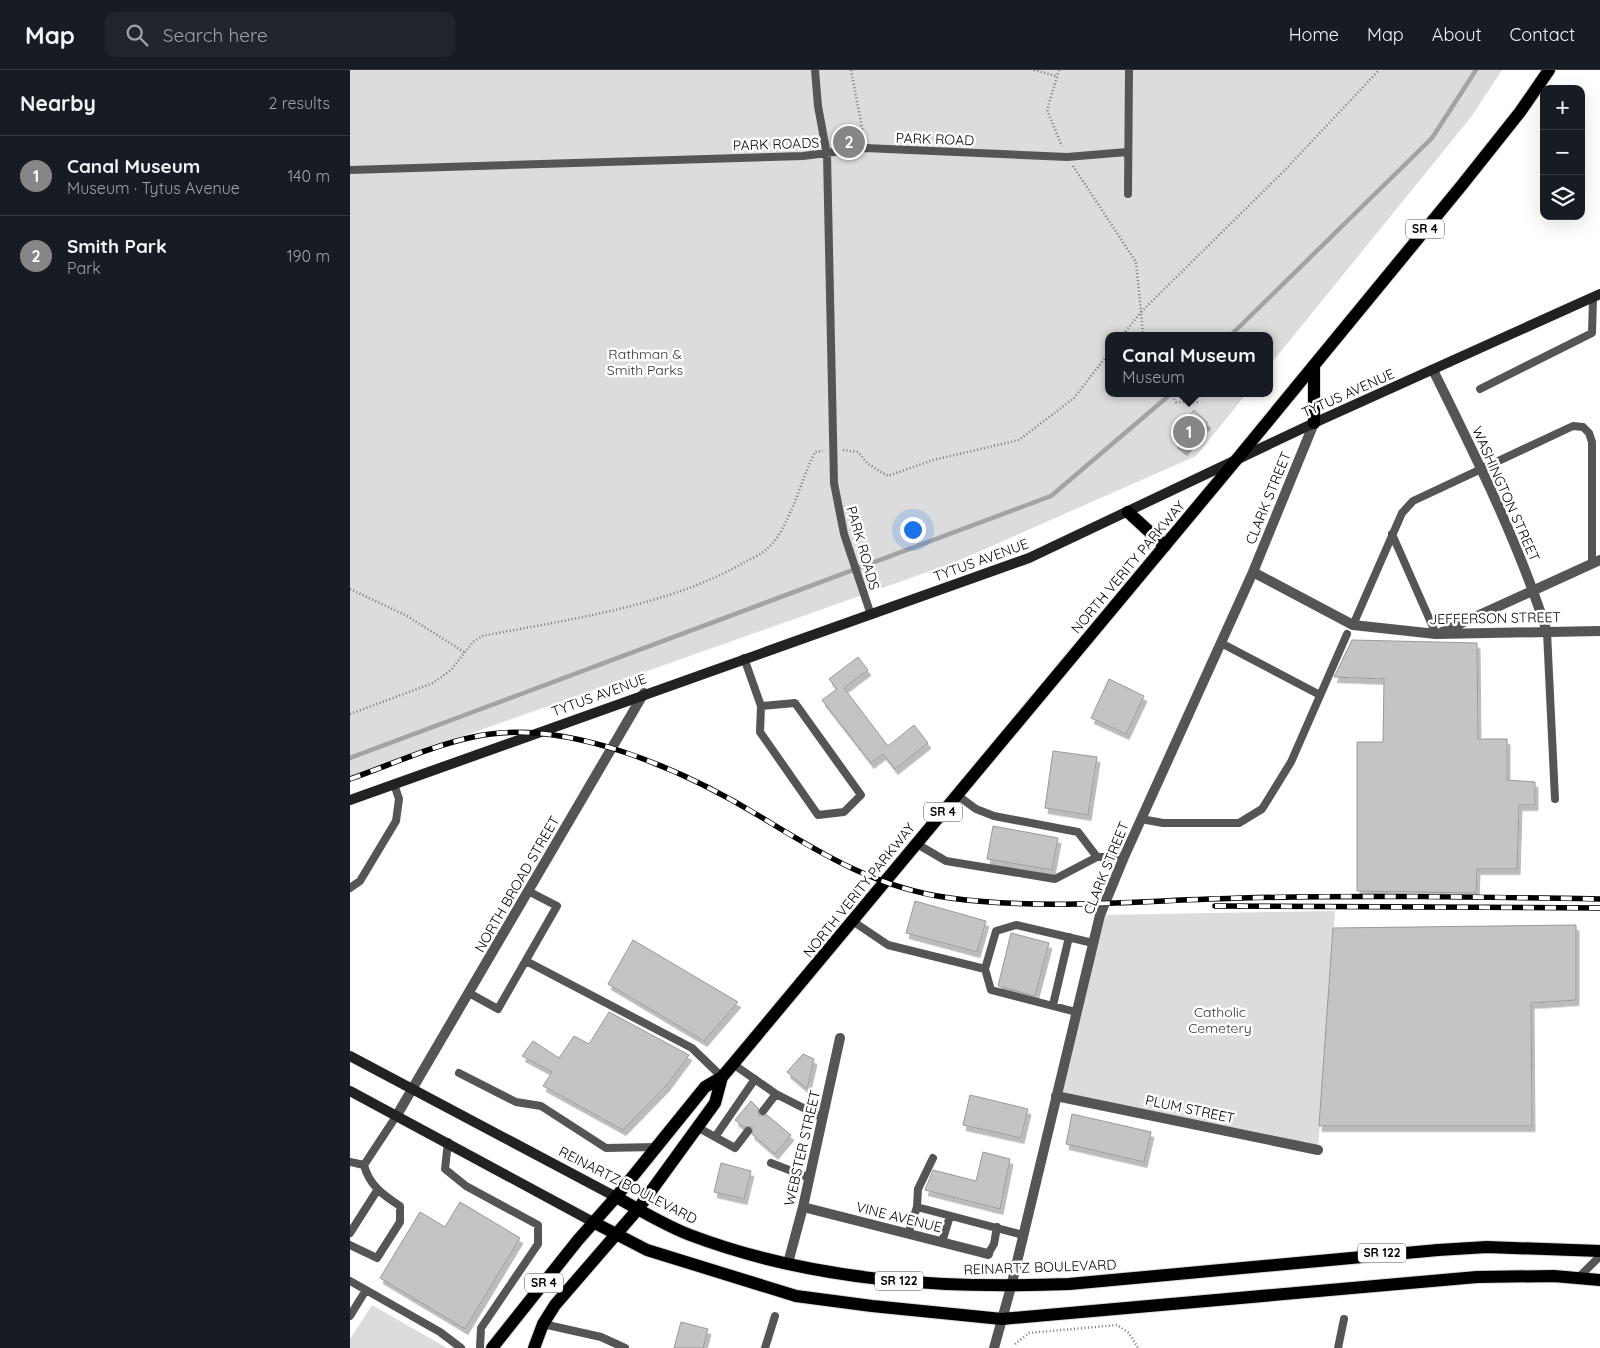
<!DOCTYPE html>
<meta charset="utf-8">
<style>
:root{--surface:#171b24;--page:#20242c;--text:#f1f3f6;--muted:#9ea1a6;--line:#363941;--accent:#858687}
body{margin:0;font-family:Quicksand,sans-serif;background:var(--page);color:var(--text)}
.controls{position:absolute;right:15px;top:15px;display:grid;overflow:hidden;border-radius:10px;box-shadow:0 5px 20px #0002}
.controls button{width:45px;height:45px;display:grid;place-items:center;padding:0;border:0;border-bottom:1px solid var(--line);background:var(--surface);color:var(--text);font:25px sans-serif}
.you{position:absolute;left:562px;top:459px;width:18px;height:18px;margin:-12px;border:4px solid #fff;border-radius:50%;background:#1a73e8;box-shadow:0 0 0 8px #1a73e833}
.badge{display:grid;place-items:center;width:32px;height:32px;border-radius:50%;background:var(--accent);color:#fff;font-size:16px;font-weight:700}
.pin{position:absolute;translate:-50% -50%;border:2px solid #fff;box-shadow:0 1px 5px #0006}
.popup{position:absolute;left:755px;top:262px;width:168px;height:65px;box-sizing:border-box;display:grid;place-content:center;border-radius:10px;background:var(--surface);filter:drop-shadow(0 1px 4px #0005);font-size:16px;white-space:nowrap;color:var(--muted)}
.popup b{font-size:19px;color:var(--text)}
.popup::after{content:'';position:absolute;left:50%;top:100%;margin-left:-10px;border:10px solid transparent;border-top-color:var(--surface)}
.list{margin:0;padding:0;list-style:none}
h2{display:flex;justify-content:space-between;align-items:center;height:65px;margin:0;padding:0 20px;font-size:21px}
h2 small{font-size:16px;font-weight:400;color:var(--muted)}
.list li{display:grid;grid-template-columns:32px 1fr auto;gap:15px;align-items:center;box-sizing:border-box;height:80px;padding:0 20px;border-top:1px solid var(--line)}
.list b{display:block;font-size:19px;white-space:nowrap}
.list p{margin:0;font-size:16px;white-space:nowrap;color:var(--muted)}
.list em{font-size:16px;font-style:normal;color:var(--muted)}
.icon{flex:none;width:28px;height:28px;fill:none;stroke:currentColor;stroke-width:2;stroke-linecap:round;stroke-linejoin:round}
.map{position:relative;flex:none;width:1250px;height:1278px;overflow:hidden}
header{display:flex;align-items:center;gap:30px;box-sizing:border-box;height:70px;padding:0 25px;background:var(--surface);border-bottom:1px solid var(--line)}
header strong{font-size:24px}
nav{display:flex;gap:28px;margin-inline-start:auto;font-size:18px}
.search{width:350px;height:45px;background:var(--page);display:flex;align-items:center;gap:12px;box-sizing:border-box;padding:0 18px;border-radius:10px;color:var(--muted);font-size:19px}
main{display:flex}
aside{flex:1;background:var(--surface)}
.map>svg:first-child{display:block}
.green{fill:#dcdcdc}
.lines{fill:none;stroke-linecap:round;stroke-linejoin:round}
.stream{stroke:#a3a3a3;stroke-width:4.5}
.building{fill:#c4c4c4;stroke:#999;filter:url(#shadow)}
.primary-casing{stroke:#dbdbdb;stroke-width:14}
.path{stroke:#777;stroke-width:2.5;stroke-dasharray:1 2.5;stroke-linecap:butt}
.lane{stroke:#555;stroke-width:8}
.street{stroke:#555;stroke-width:10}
.secondary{stroke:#222;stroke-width:10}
.primary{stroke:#000;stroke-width:12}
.rail-casing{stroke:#000;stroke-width:5.5}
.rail{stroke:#fff;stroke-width:4;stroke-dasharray:11;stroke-linecap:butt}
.labels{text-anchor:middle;stroke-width:5;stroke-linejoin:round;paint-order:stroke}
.shield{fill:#fff;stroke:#4c4c4c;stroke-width:1}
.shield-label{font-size:12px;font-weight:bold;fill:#000}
.street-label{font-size:14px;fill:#000;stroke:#fff}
.park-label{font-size:14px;fill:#333;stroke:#fff}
</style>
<header>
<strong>Map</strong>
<div class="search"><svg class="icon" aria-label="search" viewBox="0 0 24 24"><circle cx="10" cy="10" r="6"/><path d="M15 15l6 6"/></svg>Search here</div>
<nav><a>Home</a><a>Map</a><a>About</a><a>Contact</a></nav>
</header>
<main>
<aside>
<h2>Nearby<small>2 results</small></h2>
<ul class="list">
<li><span class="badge">1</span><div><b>Canal Museum</b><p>Museum · Tytus Avenue</p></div><em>140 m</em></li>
<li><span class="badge">2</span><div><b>Smith Park</b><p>Park</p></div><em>190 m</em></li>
</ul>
</aside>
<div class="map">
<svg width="1250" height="1278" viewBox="0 0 1250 1278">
<defs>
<filter id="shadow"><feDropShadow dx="3" dy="5.5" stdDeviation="0" flood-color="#0004"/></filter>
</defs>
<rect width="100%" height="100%" fill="#fff"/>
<path class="green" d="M 0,0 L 1152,0 L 1121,47 L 919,296 L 919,266 L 759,266 L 759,323 L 897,323 L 846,386 L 603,493 L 0,706 Z
M 985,841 L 968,1080 L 706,1026 L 750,845 Z
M 22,1235 L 97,1278 L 0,1278 L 0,1269 Z"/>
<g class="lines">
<path class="stream" d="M 880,266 L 1082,68 L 1126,0
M 0,688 L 701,426 L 822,323"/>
</g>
<path class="building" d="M 844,340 L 858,353 L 834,380 L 824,372 L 831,364 L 827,360 Z
M 1002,570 L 1127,573 L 1128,669 L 1157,669 L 1157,710 L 1185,712 L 1185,735 L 1169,735 L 1167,799 L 1127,799 L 1126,823 L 1007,821 L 1007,672 L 1033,672 L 1034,609 L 984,607 Z
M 508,587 L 518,600 L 494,618 L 538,676 L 564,655 L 578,673 L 545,699 L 533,684 L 521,693 L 472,630 L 487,619 L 479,609 Z
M 759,609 L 794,626 L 776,664 L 741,648 Z
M 703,681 L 747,687 L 738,745 L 695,738 Z
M 643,756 L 708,768 L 702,800 L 637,789 Z
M 565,831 L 636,851 L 627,882 L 556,863 Z
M 1226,855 L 1226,930 L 1181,933 L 1182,1056 L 969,1056 L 983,858 Z
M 661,863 L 699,873 L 685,926 L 648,916 Z
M 283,870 L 388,932 L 354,971 L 258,914 Z
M 259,942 L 339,985 L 316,1016 L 273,1060 L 193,1016 L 202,1002 L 172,986 L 183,971 L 209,988 L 224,966 L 239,974 Z
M 453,984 L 464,989 L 457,1019 L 437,1002 Z
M 620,1025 L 678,1039 L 671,1068 L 613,1055 Z
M 401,1031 L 408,1038 L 409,1045 L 417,1045 L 441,1065 L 425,1084 L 402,1064 L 402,1057 L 394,1057 L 385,1050 Z
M 722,1044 L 801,1062 L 794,1092 L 716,1074 Z
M 633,1082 L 660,1089 L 650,1139 L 575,1120 L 583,1100 L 626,1111 Z
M 371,1093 L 401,1101 L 394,1129 L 364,1122 Z
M 110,1132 L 170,1168 L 115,1259 L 30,1208 L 70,1142 L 95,1157 Z
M 331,1252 L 358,1259 L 353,1278 L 324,1278 Z"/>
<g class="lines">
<defs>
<path id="primary" d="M 964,353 L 964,295
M 778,442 L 815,476
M 266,1127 C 290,1140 314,1155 340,1165 C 462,1211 590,1219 719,1214 L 1088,1180 L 1137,1177 L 1250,1181
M 243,1152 L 297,1180 L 446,1226 L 522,1236 L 652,1249 L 1127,1207 L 1204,1206 L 1250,1210
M 142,1278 L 228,1170 L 266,1127 L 355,1017 L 372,1007 L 383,994 L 887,389 L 1112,115 L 1170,42 L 1199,0
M 184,1278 L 193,1254 L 205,1235 L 288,1139 L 365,1033 L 372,1007"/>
</defs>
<use href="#primary" class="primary-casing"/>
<path class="path" d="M 501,0 L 514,68
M 684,0 L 706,6
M 709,0 L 697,40 L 712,76
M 723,96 L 786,192 L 791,242 L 772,266
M 793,266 L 791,242 L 934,101 L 1029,0
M 820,323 L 826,332 L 849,332
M 493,380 L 508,382 L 518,394 L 538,406 L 583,390 L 669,370 L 724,328 L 759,283
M 0,519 L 57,546 L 114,582
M 0,644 L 83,613 L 101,600 L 123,572 L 132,566 C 216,550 319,536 393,493 C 400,489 410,485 416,480 C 440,459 450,411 465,382 L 473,381
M 665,1274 L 679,1263 L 767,1255 L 779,1263 L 788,1278"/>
<path class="lane" d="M 465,0 L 468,36 L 477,85 L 484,413 L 494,464 L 521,545
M 0,100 L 453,86 L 515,78 L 717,87 L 777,82
M 778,124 L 779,0
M 1130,319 L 1242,263 L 1243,228
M 1042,464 L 1086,564
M 1003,555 L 1052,443 L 1063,431 L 1223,356 L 1233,357 L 1239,363 L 1242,372 L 1242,493
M 1197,562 L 1205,729
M 871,573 L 970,625
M 394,588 L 411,636 L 410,662 L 468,745 L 494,742 L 511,725 L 445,633 L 411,636
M 607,725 L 626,739 L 644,746 L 728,762 L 747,787
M 791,749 L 813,753 L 889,753 L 912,739 L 941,692 L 997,564
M 567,774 L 596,791 L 705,809 L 747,787 L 774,787
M 0,818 L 10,811 L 46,751 L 49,729 L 44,714
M 504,852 L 538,875 L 635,899 L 641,920 L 726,942
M 176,891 L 342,978 L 372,1007
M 635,899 L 646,861 L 666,855 L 743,873
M 119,923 L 148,939 L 207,836 L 178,821
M 703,935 L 719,867
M 383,994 L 426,1024 L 413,1041
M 109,1003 L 166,1032 L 191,1036 L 256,1078 L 306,1077
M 426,1024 L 473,1048
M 347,1057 L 385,1078 L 398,1061
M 365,1067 L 405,1009
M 98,1072 L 95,1099 L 116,1116 L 188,1155 L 188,1174 L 131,1258 L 130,1278
M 583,1088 L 568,1119 L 567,1137 L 673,1165
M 0,1092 L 14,1095
M 421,1093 L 460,1108
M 14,1095 L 47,1045
M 0,1163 L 28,1119
M 558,1164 L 567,1137
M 592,1172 L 600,1146
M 0,1175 L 27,1188 L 50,1152 L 50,1136 C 33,1125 19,1115 14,1095
M 638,1184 L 644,1174 L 647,1157
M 1229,1207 L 1250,1186
M 0,1211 L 90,1262 L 111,1278
M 0,1246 L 16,1220
M 193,1254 L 251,1267 L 275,1278
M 415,1278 L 425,1246
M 988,1278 L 994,1249"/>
<path class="street" d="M 1083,300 C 1125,385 1168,471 1197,562
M 903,502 L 1003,555 L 1086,564 L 1250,561
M 1092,562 L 1250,490
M 706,1026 L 968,1080
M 47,1045 L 294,623
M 453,1137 L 638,1184
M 438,1193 L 453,1137 L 490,968
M 644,1278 L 661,1217 L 750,845 L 774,787 L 903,502 L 964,353"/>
<path class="secondary" d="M 0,730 L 679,488 L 964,353 L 1250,224
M 0,986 L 266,1127
M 0,1021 L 243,1152"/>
<use href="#primary" class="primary"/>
<defs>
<path id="rail" d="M 0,709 C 40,695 81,676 123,667 C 214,646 334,700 411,747 C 473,785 527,818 600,828 C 697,841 796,830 892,828 C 1011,825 1131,827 1250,829
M 865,836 L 1250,838"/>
</defs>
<use href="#rail" class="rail-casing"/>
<use href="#rail" class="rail"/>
</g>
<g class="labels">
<g class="shield">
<rect x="1056" y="149.5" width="38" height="19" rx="4"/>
<rect x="574" y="732.5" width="38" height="19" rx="4"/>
<rect x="1008" y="1173.5" width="48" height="19" rx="4"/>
<rect x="525" y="1201.5" width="48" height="19" rx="4"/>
<rect x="175" y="1203.5" width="38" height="19" rx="4"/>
</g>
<g class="shield-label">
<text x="1075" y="163">SR 4</text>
<text x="593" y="746">SR 4</text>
<text x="1032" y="1187">SR 122</text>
<text x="549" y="1215">SR 122</text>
<text x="194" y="1217">SR 4</text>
</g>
<g class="street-label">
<text transform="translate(585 69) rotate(2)" y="5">PARK ROAD</text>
<text transform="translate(426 74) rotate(-2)" y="5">PARK ROADS</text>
<text transform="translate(998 323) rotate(-24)" y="5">TYTUS AVENUE</text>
<text transform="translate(1156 424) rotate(66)" y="5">WASHINGTON STREET</text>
<text transform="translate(918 428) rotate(-68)" y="5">CLARK STREET</text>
<text transform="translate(513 478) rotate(74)" y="5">PARK ROADS</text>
<text transform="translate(631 490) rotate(-20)" y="5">TYTUS AVENUE</text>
<text transform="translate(778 497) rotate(-50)" y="5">NORTH VERITY PARKWAY</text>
<text transform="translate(1145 548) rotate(-1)" y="5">JEFFERSON STREET</text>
<text transform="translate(249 625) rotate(-20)" y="5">TYTUS AVENUE</text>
<text transform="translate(756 798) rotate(-68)" y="5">CLARK STREET</text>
<text transform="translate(167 814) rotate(-60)" y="5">NORTH BROAD STREET</text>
<text transform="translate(509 820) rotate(-51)" y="5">NORTH VERITY PARKWAY</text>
<text transform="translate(840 1039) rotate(12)" y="5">PLUM STREET</text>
<text transform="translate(452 1078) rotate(-77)" y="5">WEBSTER STREET</text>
<text transform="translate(278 1115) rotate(27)" y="5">REINARTZ BOULEVARD</text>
<text transform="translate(549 1147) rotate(14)" y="5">VINE AVENUE</text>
<text transform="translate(690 1197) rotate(-2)" y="5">REINARTZ BOULEVARD</text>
</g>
<g class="park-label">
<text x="295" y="289">Rathman &amp;<tspan x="295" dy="16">Smith Parks</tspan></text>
<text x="870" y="947">Catholic<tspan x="870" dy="16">Cemetery</tspan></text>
</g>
</g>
</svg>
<div class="controls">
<button>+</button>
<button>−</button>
<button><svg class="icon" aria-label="layers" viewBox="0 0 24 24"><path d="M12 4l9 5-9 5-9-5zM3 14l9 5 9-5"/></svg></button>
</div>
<div class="you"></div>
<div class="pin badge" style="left:839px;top:362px">1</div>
<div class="popup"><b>Canal Museum</b>Museum</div>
<div class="pin badge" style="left:499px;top:72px">2</div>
</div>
</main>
